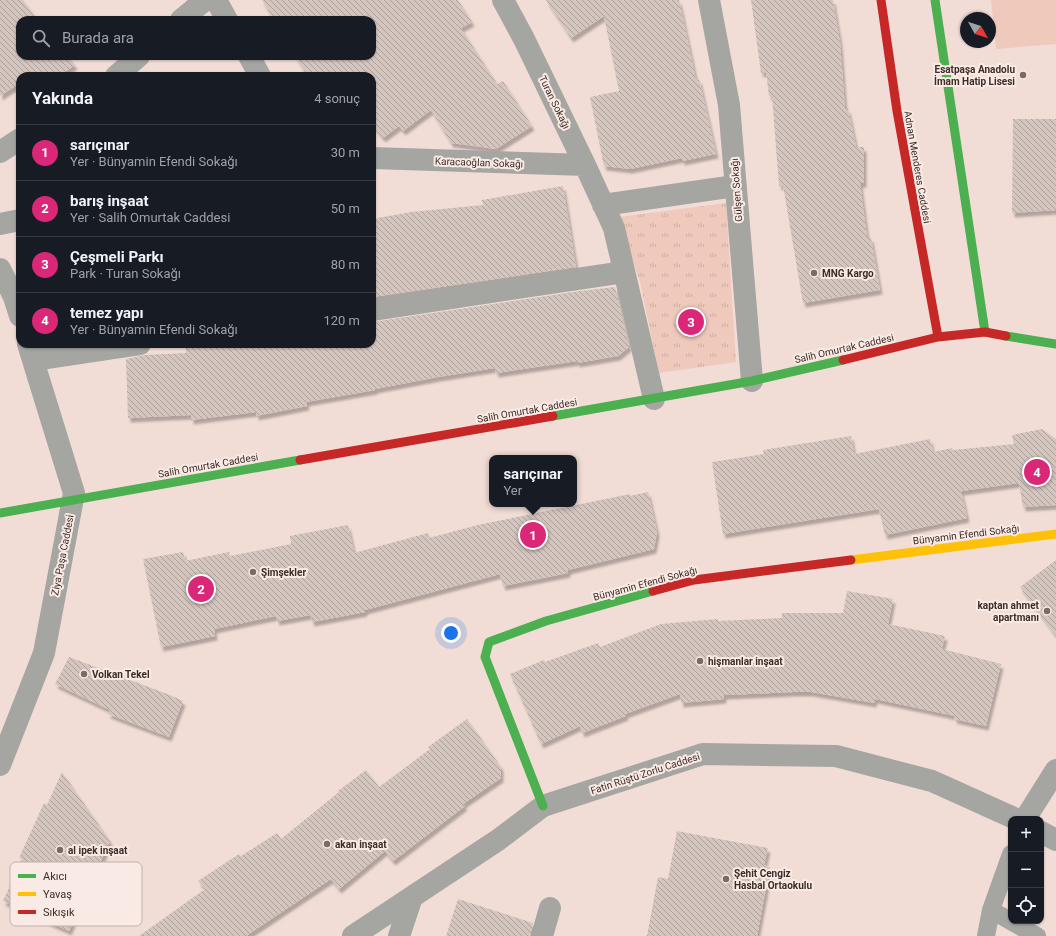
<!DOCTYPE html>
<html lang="tr">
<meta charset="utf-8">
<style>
:root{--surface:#171b24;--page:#20242c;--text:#f1f3f6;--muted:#9ea1a6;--line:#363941;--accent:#db2777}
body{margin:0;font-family:Roboto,sans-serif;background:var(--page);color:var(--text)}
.controls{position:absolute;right:12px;bottom:12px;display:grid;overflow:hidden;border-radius:8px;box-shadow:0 1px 3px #0004}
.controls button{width:36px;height:36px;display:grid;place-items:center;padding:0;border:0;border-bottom:1px solid var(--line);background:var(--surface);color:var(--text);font:20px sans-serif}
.compass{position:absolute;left:960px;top:12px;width:36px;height:36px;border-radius:50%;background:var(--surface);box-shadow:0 1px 3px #0004;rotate:129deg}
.you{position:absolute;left:451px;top:633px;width:14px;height:14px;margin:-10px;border:3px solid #fff;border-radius:50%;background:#1a73e8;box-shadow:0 0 0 6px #1a73e833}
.badge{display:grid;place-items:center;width:26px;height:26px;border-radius:50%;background:var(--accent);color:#fff;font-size:13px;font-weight:700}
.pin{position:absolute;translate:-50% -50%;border:2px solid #fff;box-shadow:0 1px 4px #0006}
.popup{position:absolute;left:489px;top:455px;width:88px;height:52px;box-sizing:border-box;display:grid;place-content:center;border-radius:8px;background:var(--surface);filter:drop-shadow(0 1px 3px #0005);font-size:13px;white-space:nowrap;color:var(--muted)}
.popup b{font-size:15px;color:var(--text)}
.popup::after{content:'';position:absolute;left:50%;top:100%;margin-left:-8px;border:8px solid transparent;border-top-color:var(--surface)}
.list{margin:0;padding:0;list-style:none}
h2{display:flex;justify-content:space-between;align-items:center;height:52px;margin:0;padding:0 16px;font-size:17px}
h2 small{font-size:13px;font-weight:400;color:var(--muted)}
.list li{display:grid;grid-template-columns:26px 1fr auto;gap:12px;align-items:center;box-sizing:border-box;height:56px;padding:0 16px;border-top:1px solid var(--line)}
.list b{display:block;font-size:15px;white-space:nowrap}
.list p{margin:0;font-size:13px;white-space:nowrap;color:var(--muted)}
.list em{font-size:13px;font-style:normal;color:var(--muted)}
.icon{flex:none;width:22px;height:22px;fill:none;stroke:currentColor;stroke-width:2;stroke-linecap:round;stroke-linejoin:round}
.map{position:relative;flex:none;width:1056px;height:936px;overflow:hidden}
.search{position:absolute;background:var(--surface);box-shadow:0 1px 3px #0004;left:16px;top:16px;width:360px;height:44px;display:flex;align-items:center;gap:10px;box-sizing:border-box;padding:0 14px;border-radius:12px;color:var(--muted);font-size:15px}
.panel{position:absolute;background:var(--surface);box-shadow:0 1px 3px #0004;left:16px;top:72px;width:360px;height:276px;border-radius:12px}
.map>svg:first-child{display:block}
.grass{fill:url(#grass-tufts)}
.pitch{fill:#efc9bc}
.building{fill:url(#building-back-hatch);filter:url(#shadow)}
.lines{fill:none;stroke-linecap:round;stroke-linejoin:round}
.lane{stroke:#a5a6a2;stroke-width:18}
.street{stroke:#a5a6a2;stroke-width:22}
.fast{stroke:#4caf50;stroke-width:9}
.slow{stroke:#ffc107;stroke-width:9}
.jam{stroke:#c62828;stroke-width:9}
.poi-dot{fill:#7c6b65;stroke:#faeae5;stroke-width:1.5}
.labels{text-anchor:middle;stroke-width:4;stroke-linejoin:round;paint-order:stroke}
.poi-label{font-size:10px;font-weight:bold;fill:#3c2d28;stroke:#faeae5;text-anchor:start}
.street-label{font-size:10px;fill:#3c2d28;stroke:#faeae5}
.key{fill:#faeae5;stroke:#c1b1ac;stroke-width:1}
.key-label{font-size:11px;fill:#3c2d28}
</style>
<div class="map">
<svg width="1056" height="936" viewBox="0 0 1056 936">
<defs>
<pattern id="grass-tufts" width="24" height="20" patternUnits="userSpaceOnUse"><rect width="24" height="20" fill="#efc9bc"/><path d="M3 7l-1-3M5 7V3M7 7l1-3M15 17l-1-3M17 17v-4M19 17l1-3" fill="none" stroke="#ceada2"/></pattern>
<pattern id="building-back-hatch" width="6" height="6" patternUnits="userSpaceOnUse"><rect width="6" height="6" fill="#d5c5bf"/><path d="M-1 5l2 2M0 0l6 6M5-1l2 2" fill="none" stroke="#aea09b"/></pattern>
<filter id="shadow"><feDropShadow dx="2.5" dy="4.5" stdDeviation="1" flood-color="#0004"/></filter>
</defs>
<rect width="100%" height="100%" fill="#f2ddd6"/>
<path class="grass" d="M 726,203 L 736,362 L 659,373 L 640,282 L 619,217 Z"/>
<path class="pitch" d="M 991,0 L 1056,0 L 1056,44 L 996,49 Z"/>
<path class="building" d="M 0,0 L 23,0 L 38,20 L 20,20 L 20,56 L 68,56 L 75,65 L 59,76 L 20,76 L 20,83 L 0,96 Z
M 262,0 L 458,0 L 472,22 L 461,28 L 497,84 L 503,81 L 532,126 L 496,149 L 451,143 L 431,110 L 403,131 L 399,126 L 383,138 L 372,125 L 372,76 L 308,76 L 295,56 L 372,56 L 372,20 L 274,20 Z
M 546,0 L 679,0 L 696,80 L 699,79 L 716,154 L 682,161 L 682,158 L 630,169 L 604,166 L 590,97 L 619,91 L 604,16 L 571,38 Z
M 751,0 L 833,0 L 840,43 L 845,109 L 848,109 L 856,147 L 864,147 L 864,183 L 860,183 L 867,238 L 871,238 L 880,290 L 803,303 L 783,185 L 779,186 L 772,96 L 769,96 L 766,72 L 761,73 Z
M 1013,119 L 1056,119 L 1056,210 L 1012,213 Z
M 563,186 L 576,267 L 372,297 L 372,219 L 411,212 L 483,205 L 482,200 Z
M 615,287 L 629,347 L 618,356 L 577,363 L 577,361 L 496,373 L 495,368 L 438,377 L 375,389 L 375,390 L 306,402 L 307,406 L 256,416 L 256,412 L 191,420 L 191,415 L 128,418 L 126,359 L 145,355 L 186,353 L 186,347 L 222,344 L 372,344 L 372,322 L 580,291 Z
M 1042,429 L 1056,439 L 1056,505 L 1023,507 L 1019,483 L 961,491 L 967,518 L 885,535 L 879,509 L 723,534 L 712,462 L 764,454 L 763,450 L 851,436 L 854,454 L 930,439 L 933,452 L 952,448 L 953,450 L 1014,444 L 1012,435 Z
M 648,492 L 657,532 L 654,549 L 568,570 L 568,573 L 503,586 L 500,574 L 365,610 L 365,612 L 312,622 L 310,615 L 277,621 L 276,616 L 214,629 L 215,636 L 161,647 L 143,559 L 183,552 L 185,561 L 229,552 L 230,556 L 291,544 L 290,536 L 348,525 L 354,553 L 428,533 L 429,538 L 478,525 L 630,494 L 630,496 Z
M 1056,560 L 1056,636 L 1020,587 Z
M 847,591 L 893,599 L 888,624 L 945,636 L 942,649 L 1001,664 L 986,726 L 954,719 L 955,716 L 875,699 L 874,703 L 811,692 L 793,692 L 724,695 L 724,699 L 681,703 L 680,694 L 625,714 L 626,716 L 582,733 L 580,726 L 541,744 L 510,674 L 544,660 L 545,662 L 598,643 L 600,647 L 661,624 L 718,619 L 718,621 L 782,618 L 782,613 L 843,613 Z
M 69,657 L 170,695 L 183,701 L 169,737 L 108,714 L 110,710 L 55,684 Z
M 467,719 L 501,767 L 501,778 L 463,804 L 465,806 L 393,861 L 385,851 L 339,889 L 331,879 L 246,936 L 139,936 L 205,889 L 198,881 L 239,854 L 241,856 L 277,833 L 281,839 L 339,792 L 338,791 L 366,770 L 379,787 L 430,749 L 428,747 Z
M 62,772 L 110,841 L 69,931 L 3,901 L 22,859 L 19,858 L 44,803 L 47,805 Z
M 677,831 L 768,848 L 764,865 L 770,867 L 757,936 L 647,936 L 658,877 L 668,879 Z
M 458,899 L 533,923 L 530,936 L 446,936 Z"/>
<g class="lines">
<path class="lane" d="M 991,910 L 1037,936
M 986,936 L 991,910 L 1011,854"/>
<path class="street" d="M 216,0 L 227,20
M 503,0 L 524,39 L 585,165 L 614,228 L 654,399
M 709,0 L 729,105 L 752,381
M 181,20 L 205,0
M 249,56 L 260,76
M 116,76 L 139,56
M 0,152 L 20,139
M 372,158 L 585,165
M 603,205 L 735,186
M 0,224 L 20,220
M 0,269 L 14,297 L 20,316
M 372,310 L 624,272
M 33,360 L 140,344
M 0,765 L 44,653 L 74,493 L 28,344
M 1025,819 L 1056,770
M 1041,832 L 1056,840
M 353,936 L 498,840 L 543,806 L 703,754 L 836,756 L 932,781 L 1016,819
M 399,936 L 412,897
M 542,936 L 550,908"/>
<path class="fast" d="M 935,0 L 985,332
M 1006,336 L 1056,344
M 553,416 L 752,381 L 843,360
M 0,513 L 300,460
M 543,806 L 485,657 L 489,642 L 546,621 L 653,591"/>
<path class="slow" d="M 851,560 L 1056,534"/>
<path class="jam" d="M 881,0 L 897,111 L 938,337
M 843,360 L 938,337 L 985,332 L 1006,336
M 300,460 L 553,416
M 653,591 L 694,580 L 851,560"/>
</g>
<g class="poi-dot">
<circle cx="1023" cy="75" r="4"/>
<circle cx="814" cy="273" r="4"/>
<circle cx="253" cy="572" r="4"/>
<circle cx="1047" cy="611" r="4"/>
<circle cx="700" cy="661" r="4"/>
<circle cx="84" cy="674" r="4"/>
<circle cx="327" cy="844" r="4"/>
<circle cx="60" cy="850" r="4"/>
<circle cx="726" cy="879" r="4"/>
</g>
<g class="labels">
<g class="poi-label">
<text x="1015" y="73" text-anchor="end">Esatpaşa Anadolu<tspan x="1015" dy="12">İmam Hatip Lisesi</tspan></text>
<text x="822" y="277">MNG Kargo</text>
<text x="261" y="576">Şimşekler</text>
<text x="1039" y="609" text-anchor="end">kaptan ahmet<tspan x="1039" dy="12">apartmanı</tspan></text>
<text x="708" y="665">hişmanlar inşaat</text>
<text x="92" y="678">Volkan Tekel</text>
<text x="335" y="848">akan inşaat</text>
<text x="68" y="854">al ipek inşaat</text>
<text x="734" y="877">Şehit Cengiz<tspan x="734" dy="12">Hasbal Ortaokulu</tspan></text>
</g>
<g class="street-label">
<text transform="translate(555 102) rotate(64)" y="4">Turan Sokağı</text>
<text transform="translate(479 162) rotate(2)" y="4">Karacaoğlan Sokağı</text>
<text transform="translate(918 167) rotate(80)" y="4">Adnan Menderes Caddesi</text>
<text transform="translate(736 190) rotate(-94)" y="4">Gülşen Sokağı</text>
<text transform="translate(844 348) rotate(-13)" y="4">Salih Omurtak Caddesi</text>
<text transform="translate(527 410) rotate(-10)" y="4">Salih Omurtak Caddesi</text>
<text transform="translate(208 465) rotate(-10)" y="4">Salih Omurtak Caddesi</text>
<text transform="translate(966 534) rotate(-7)" y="4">Bünyamin Efendi Sokağı</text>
<text transform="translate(62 555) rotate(-79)" y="4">Ziya Paşa Caddesi</text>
<text transform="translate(645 583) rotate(-15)" y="4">Bünyamin Efendi Sokağı</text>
<text transform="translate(645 773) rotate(-18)" y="4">Fatin Rüştü Zorlu Caddesi</text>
</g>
</g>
<rect x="10" y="862" width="132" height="64" rx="6" class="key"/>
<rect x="18" y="874" width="18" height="4" fill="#4caf50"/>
<rect x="18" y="892" width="18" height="4" fill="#ffc107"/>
<rect x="18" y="910" width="18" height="4" fill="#c62828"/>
<g class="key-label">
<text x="43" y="880">Akıcı</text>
<text x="43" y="898">Yavaş</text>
<text x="43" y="916">Sıkışık</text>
</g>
</svg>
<div class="controls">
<button>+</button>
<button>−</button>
<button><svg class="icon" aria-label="locate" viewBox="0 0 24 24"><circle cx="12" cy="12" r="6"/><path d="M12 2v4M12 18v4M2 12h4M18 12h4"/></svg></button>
</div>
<svg class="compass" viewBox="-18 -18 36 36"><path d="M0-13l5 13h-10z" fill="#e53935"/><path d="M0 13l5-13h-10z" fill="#9ea1a6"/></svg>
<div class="you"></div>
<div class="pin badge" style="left:533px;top:535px">1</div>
<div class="popup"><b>sarıçınar</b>Yer</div>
<div class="pin badge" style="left:201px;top:589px">2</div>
<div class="pin badge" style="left:691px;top:322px">3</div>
<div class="pin badge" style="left:1037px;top:472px">4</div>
<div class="search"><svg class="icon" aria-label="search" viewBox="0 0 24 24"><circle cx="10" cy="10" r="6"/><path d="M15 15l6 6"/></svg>Burada ara</div>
<section class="panel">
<h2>Yakında<small>4 sonuç</small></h2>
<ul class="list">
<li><span class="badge">1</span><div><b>sarıçınar</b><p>Yer · Bünyamin Efendi Sokağı</p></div><em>30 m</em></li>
<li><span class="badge">2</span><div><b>barış inşaat</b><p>Yer · Salih Omurtak Caddesi</p></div><em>50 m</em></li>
<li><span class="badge">3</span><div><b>Çeşmeli Parkı</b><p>Park · Turan Sokağı</p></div><em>80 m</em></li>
<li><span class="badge">4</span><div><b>temez yapı</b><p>Yer · Bünyamin Efendi Sokağı</p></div><em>120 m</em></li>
</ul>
</section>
</div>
